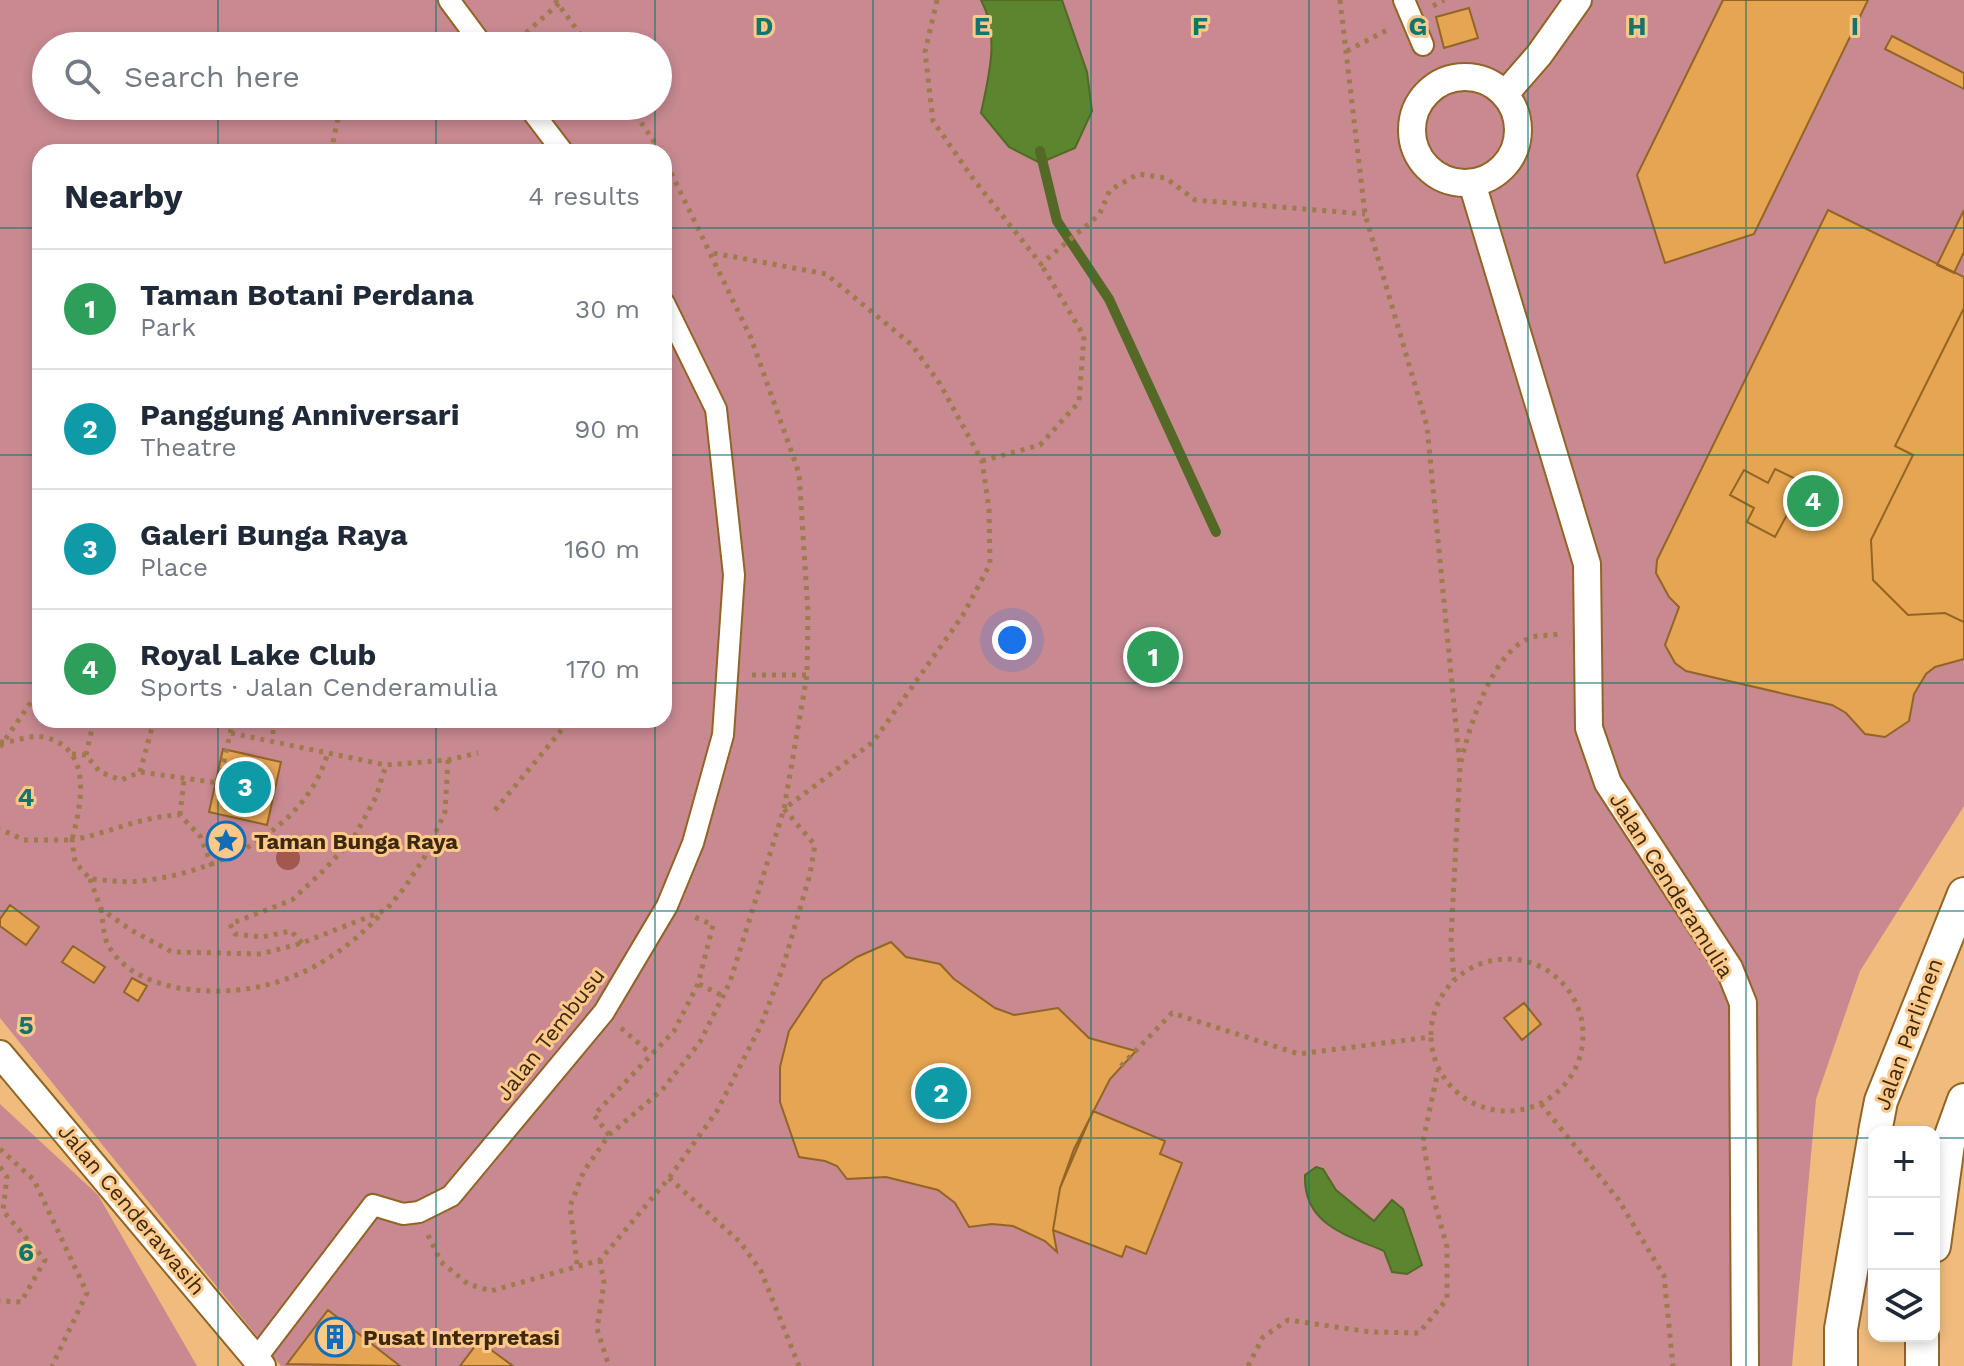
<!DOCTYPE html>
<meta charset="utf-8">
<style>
:root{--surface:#fff;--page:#f6f6f7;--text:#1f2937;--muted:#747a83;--line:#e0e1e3;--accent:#1a73e8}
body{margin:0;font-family:"Work Sans",sans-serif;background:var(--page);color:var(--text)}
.controls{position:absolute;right:24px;bottom:24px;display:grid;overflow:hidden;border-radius:16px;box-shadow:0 4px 12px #0003}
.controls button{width:72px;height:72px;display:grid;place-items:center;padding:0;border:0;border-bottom:2px solid var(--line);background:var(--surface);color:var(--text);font:40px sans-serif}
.you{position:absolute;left:1012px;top:640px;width:28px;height:28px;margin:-20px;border:6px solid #fff;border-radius:50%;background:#1a73e8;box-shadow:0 0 0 12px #1a73e833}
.badge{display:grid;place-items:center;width:52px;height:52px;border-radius:50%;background:var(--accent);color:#fff;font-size:26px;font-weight:700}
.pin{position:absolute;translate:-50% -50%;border:4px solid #fff;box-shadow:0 2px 8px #0006}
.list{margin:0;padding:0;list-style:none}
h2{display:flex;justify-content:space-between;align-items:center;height:104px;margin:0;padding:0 32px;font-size:34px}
h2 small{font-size:26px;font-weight:400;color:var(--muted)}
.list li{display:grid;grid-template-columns:52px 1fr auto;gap:24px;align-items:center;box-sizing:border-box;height:120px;padding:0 32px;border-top:2px solid var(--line)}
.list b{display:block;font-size:30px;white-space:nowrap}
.list p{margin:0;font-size:26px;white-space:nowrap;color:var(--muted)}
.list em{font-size:26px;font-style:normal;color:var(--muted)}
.icon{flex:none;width:44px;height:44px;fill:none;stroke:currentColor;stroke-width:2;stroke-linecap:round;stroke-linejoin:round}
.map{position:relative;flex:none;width:1964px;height:1366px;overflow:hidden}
.search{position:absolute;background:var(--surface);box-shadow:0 4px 12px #0003;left:32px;top:32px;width:640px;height:88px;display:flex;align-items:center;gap:20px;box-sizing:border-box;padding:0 28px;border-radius:44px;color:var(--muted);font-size:30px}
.panel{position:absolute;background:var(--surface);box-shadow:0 4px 12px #0003;left:32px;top:144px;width:640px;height:584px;border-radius:24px}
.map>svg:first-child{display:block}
.green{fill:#c88991;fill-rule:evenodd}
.water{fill:#5c852f;stroke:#536925;stroke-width:2}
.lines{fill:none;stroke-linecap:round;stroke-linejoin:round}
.stream{stroke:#536925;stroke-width:10}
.building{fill:#e5a553;stroke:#936525;stroke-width:2}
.pedestrian-casing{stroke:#926425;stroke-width:24}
.minor-casing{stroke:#926425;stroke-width:30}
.tertiary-casing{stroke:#926425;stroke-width:36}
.path{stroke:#9f7a4c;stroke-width:5;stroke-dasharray:4 6;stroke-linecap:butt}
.pedestrian{stroke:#fff;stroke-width:20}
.minor{stroke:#fff;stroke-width:26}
.tertiary{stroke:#fff;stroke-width:32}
.tree{fill:#a2584c}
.grid{fill:none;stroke:#0f766e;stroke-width:2;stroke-opacity:0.55}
.labels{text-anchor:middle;stroke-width:6;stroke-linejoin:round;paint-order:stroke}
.poi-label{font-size:22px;font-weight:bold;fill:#3d290f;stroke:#fdc98b;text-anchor:start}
.street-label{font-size:22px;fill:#3d290f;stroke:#fdc98b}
.grid-label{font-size:26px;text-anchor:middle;font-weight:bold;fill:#0f766e;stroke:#fdc98b;stroke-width:6;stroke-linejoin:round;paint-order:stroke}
</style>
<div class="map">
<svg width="1964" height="1366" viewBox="0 0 1964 1366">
<rect width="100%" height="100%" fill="#efbc7e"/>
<path class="green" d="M 0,0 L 1964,0 L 1964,806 L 1860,971 L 1816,1099 L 1792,1366 L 281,1366 L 0,1018 ZM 46,46 L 658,46 L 658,106 L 46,106 ZM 40,152 L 664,152 L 664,720 L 40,720 Z
M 0,1104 L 98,1195 L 197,1366 L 0,1366 Z"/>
<path class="water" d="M 981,0 L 1062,0 L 1087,72 L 1092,111 L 1075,148 L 1040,163 L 1009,147 L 981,113 C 989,75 1000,35 981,0 Z
M 1316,1167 L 1323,1169 L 1336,1190 L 1374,1221 L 1392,1200 L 1403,1209 L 1422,1265 L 1407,1274 L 1392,1272 L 1384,1251 C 1347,1235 1303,1225 1305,1175 Z"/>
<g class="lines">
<path class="stream" d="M 1040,151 L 1057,221 L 1109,299 L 1216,532"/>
</g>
<path class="building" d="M 1723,0 L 1868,0 L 1754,234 L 1665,263 L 1637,175 Z
M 1469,8 L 1478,38 L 1444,48 L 1436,17 Z
M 1892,36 L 1964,73 L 1964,89 L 1885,49 Z
M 1828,210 L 1964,277 L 1964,308 L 1895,446 L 1913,455 L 1871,540 L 1873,580 L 1908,615 L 1945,613 L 1964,622 L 1964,659 L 1935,667 L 1926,674 L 1914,694 L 1909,721 L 1885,737 L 1865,734 L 1846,713 L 1832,705 L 1686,671 L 1675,663 L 1665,645 L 1679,607 L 1669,597 L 1656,573 L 1657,560 Z
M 1964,210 L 1964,252 L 1954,273 L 1937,265 Z
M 1964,308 L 1964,622 L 1945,613 L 1908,615 L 1873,580 L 1871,540 L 1913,455 L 1895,446 Z
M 1775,469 L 1804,483 L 1775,537 L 1747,522 L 1754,508 L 1730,495 L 1744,470 L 1768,483 Z
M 223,749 L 281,762 L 267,825 L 209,812 Z
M 10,905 L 39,927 L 26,945 L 0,926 L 0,919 Z
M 891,942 L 906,957 L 940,964 L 954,979 L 995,1008 L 1014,1015 L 1058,1008 L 1089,1038 L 1136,1051 L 1110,1079 L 1074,1149 L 1060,1188 L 1053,1230 L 1057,1252 L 1045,1241 L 1013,1226 L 992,1224 L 969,1227 L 955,1203 L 938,1190 L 886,1177 L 847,1179 L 837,1166 L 825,1161 L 799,1157 L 780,1102 L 780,1067 L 789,1031 L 823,980 L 857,957 Z
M 73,946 L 105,967 L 94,983 L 62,962 Z
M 132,978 L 147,986 L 138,1001 L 124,992 Z
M 1524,1003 L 1541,1024 L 1522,1040 L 1504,1018 Z
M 1093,1111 L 1165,1141 L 1160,1154 L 1182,1163 L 1146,1254 L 1126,1246 L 1122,1257 L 1053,1230 L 1060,1188 Z
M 328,1310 L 400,1366 L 287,1364 Z
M 479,1341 L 513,1366 L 460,1366 Z"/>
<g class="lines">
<defs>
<path id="pedestrian" d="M 449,0 L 483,46
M 1404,0 L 1423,45
M 528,106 L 563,152
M 258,1356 L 373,1205 L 403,1214 L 419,1212 L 451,1196 L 604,1012 L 667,906 L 693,843 L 723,735 L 734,575 L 716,409 L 664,303"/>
<path id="minor" d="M1412 130a53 53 0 1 1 106 0a53 53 0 1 1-106 0Z
M 1505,94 L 1539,55 L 1578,0
M 1472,183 L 1587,564 L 1589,728 L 1608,783 L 1729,968 L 1743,1003 L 1745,1366
M 0,1054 L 262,1366"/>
<path id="tertiary" d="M 1875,1132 L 1881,1101 L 1964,894
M 1934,1246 L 1948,1144 L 1964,1100
M 1922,1336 L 1922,1366
M 1841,1366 L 1841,1329 L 1874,1139"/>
</defs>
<use href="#pedestrian" class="pedestrian-casing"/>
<use href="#minor" class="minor-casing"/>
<use href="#tertiary" class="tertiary-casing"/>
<path class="path" d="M 555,0 L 589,46
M 937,0 L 925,52 L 933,121 L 974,180 L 1041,264 L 1099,215 L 1110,190 L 1138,174 L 1166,178 L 1195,200 L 1365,214
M 1340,0 L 1365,214 L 1427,426 L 1460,767 L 1451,938 L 1454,980
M 1433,6 L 1444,0
M 398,46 L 402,41
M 511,46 L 563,0
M 1347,51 L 1389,29
M 630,106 L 661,152
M 331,152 L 339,113 L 346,106
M 982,461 L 1040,445 L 1079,402 L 1084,336 L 1041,264
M 752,675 L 807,675
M 273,720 L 273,740
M 231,733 L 386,765 L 448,760 L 478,753
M 0,742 C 15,743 28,734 44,737 C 94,749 81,804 72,840 L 24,840 L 0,829
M 0,747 L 40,689
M 72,754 L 86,755 L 100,772 L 121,780 L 140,772 L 219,783 L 233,720
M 86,755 L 94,720
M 1461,762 C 1469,727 1493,651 1530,638 C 1539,634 1550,637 1561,633
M 140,772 L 154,720
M 495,810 L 570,720
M 180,815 L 184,779
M 212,866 L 200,836 L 180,815 C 142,816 109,833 72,840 L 75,862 L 90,879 C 107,880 124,883 140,881 C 216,873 306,831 328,752
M 90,879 L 101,909 L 131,930 L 172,952 L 261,954 L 302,943 L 386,910 L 405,887 L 424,858 L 445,812 L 448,760
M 101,909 C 103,920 103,935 108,945 C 122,971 152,983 179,988 C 260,1001 327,972 382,913
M 302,943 L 291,931 L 262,937 L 235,934 L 230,924 L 292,900 L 323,871 L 353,839 L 376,797 L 386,765
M1431 1035a76 76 0 1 1 152 0a76 76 0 1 1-152 0Z
M 699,984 L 723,996
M 621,1028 L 651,1054
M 1121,1066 L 1172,1013 L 1299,1054 L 1430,1037
M 1541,1104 L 1618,1199 L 1664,1276 L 1673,1366
M 609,1135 L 594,1115 L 674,1031 L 698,984 L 713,925 L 690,915
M 0,1149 L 34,1180 L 87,1293 L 52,1366
M 0,1167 L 7,1177 L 3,1211 L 45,1260 L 21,1302 L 0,1301
M 669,1178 L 740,1242 L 761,1271 L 799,1366
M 428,1235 L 441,1262 L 468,1284 L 491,1291 L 600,1260 L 669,1178 L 717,1111 L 761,1025 L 783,967 L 810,874 L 815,845 L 784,809 L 873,742 L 963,615 L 990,564 L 989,509 L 982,461 L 940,384 L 912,345 L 826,274 L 713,253
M 600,1260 L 604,1283 L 597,1329 L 609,1366
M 577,1264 L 570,1206 L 584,1171 L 609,1135 L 662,1090 L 700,1042 L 730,982 L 784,809 L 807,675 L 808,612 L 799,473 L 751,338 L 664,158
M 1248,1366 L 1263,1337 L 1288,1320 L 1371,1332 L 1419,1333 L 1447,1299 L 1447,1247 L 1432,1193 L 1423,1141 L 1438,1071"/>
<use href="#pedestrian" class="pedestrian"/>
<use href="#minor" class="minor"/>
<use href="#tertiary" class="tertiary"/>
</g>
<circle class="tree" cx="288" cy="858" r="12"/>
<path class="grid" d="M 218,0 L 218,46M 436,0 L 436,46M 655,0 L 655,46M 873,0 L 873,1366M 1091,0 L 1091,1366M 1309,0 L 1309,1366M 1528,0 L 1528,1366M 1746,0 L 1746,1366M 218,106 L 218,152M 436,106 L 436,152M 655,106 L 655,152M 0,228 L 40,228M 664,228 L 1964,228M 0,455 L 40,455M 664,455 L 1964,455M 0,683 L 40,683M 664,683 L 1964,683M 218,720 L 218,1366M 436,720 L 436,1366M 655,720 L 655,1366M 0,911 L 1964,911M 0,1138 L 1874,1138M 1934,1138 L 1964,1138"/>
<defs>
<symbol id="sight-ring" viewBox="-11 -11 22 22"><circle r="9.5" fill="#fdc98b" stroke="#126cb9" stroke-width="1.5"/><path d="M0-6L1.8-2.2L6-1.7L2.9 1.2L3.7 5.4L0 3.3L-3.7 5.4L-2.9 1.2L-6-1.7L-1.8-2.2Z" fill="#126cb9"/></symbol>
<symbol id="building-ring" viewBox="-11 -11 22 22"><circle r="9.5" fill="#fdc98b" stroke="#126cb9" stroke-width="1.5"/><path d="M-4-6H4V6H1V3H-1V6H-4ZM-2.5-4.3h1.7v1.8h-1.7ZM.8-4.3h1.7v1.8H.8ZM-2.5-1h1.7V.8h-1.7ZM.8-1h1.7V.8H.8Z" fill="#126cb9"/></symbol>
</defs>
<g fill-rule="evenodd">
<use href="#sight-ring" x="204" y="819" width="44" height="44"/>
<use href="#building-ring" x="313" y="1315" width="44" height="44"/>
</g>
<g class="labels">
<g class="poi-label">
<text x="254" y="849">Taman Bunga Raya</text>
<text x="363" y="1345">Pusat Interpretasi</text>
</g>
<g class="street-label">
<text transform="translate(1672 885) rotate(58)" y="8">Jalan Cenderamulia</text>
<text transform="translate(550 1034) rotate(-52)" y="8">Jalan Tembusu</text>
<text transform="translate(1908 1034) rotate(-70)" y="8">Jalan Parlimen</text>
<text transform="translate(132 1209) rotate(50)" y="8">Jalan Cenderawasih</text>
</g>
</g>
<g class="grid-label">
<text x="764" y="35">D</text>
<text x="982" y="35">E</text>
<text x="1200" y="35">F</text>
<text x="1418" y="35">G</text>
<text x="1637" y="35">H</text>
<text x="1855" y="35">I</text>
<text x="26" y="806">4</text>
<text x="26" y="1034">5</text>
<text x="26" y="1261">6</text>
</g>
</svg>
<div class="controls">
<button>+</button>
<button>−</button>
<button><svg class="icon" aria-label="layers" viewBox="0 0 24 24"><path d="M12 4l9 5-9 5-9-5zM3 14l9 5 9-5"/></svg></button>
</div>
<div class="you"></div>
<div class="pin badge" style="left:1153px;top:657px;background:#2e9e5b">1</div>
<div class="pin badge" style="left:941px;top:1093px;background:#0f9aa8">2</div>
<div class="pin badge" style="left:245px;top:787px;background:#0f9aa8">3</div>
<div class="pin badge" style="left:1813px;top:501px;background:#2e9e5b">4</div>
<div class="search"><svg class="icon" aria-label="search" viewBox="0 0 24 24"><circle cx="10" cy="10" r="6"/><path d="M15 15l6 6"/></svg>Search here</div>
<section class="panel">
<h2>Nearby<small>4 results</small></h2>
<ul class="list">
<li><span class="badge" style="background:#2e9e5b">1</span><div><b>Taman Botani Perdana</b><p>Park</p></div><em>30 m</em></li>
<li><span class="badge" style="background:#0f9aa8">2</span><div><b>Panggung Anniversari</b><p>Theatre</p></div><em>90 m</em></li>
<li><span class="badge" style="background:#0f9aa8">3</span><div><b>Galeri Bunga Raya</b><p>Place</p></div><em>160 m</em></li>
<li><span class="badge" style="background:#2e9e5b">4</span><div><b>Royal Lake Club</b><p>Sports · Jalan Cenderamulia</p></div><em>170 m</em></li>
</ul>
</section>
</div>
